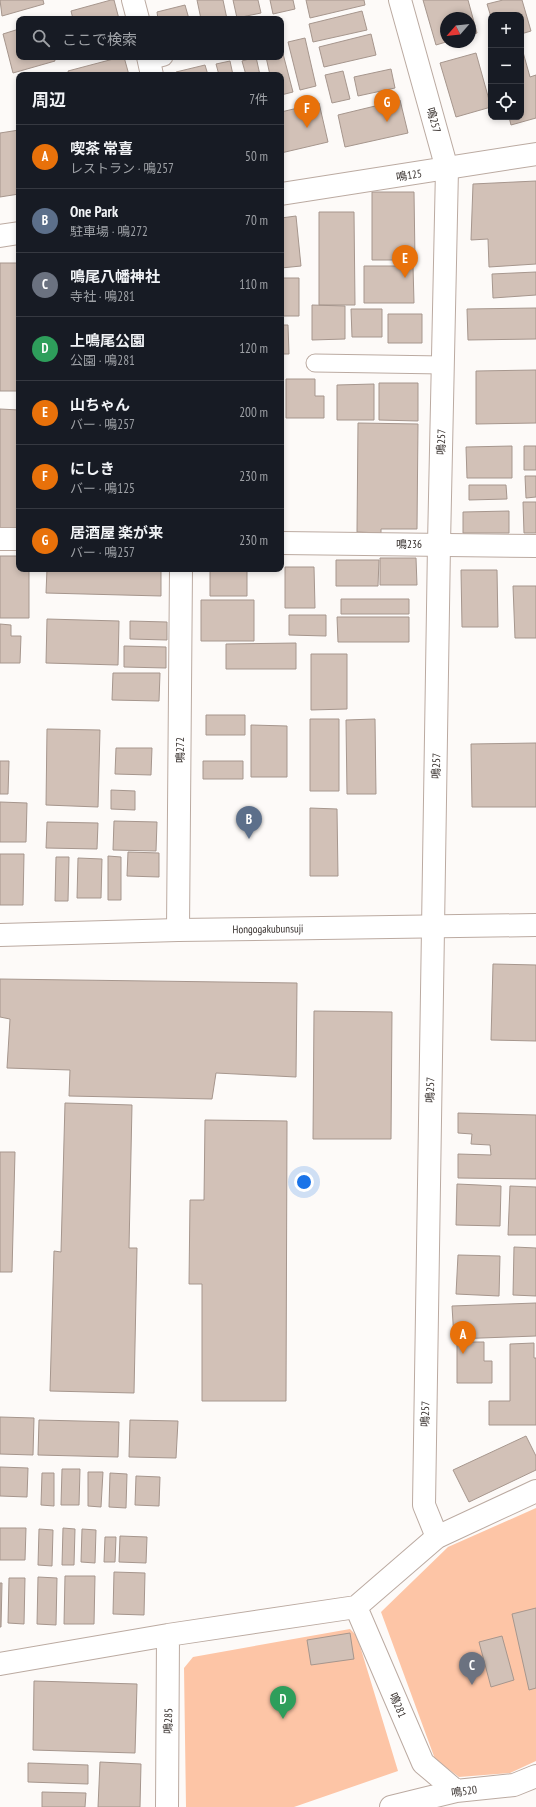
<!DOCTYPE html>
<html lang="ja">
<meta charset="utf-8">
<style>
:root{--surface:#171b24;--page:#20242c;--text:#f1f3f6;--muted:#9ea1a6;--line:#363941;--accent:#2563eb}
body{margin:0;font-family:"PT Sans Narrow","Noto Sans JP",sans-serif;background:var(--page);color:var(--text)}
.controls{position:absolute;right:12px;top:12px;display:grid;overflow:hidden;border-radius:8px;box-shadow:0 2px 6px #0003}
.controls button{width:36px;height:36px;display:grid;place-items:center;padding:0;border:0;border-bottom:1px solid var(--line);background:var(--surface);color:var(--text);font:20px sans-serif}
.compass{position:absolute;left:440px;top:12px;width:36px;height:36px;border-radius:50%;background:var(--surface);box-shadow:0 2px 6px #0003;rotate:242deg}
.you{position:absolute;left:304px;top:1182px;width:14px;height:14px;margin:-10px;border:3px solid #fff;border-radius:50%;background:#1a73e8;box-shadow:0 0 0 6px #1a73e833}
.badge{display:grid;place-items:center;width:26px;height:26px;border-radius:50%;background:var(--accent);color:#fff;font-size:13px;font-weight:700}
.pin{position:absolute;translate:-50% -33px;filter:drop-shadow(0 1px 2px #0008)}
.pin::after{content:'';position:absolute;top:21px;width:14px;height:12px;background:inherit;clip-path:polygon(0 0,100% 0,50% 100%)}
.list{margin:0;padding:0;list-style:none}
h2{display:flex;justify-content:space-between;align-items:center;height:52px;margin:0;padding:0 16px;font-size:17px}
h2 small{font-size:13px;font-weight:400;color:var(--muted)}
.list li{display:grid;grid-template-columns:26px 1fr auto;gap:12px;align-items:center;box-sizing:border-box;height:64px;padding:0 16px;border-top:1px solid var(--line)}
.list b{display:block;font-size:15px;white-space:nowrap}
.list p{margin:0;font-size:13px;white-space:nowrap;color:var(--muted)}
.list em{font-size:13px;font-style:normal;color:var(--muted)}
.icon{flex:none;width:22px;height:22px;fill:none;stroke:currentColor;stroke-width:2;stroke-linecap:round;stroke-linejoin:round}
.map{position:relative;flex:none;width:536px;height:1807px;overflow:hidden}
.search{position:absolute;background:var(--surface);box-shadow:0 2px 6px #0003;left:16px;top:16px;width:268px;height:44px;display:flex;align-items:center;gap:10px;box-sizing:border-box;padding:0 14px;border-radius:8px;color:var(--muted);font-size:15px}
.panel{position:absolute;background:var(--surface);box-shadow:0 2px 6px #0003;left:16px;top:72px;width:268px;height:500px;border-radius:8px}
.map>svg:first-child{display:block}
.green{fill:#fdc5a6}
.building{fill:#d2c1b7;stroke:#a6968d}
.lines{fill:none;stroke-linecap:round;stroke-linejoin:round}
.lane-casing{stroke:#bbaaa1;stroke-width:19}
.street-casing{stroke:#bbaaa1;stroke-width:24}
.secondary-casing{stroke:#bbaaa1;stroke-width:24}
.lane{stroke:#fff;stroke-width:17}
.street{stroke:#fff;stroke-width:22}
.secondary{stroke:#fff;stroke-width:22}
.labels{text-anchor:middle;stroke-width:3.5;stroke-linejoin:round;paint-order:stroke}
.street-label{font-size:11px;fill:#322b28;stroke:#fff}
</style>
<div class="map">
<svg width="536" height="1807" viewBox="0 0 536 1807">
<rect width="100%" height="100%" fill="#fdfaf8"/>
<path class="green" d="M 536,1508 L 536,1761 L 510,1773 L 459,1777 L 435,1759 L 381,1612 L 448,1547 Z
M 350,1629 L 357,1636 L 398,1771 L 294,1807 L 186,1807 L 184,1668 L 193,1657 Z"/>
<path class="building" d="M 0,0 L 43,0 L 44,4 L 2,16 Z
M 111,0 L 114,0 L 119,19 L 73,19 L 71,11 Z
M 197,0 L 223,0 L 227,19 L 201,19 Z
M 233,0 L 258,0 L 261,13 L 237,18 Z
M 270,0 L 293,0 L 295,9 L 273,14 Z
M 306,0 L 364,0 L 365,5 L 310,18 Z
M 423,0 L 468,0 L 477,33 L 470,35 L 470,18 L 446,18 L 446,42 L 436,45 Z
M 503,0 L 522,0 L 531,31 L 521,34 L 521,15 L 491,15 L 491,17 L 487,4 Z
M 185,5 L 189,19 L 158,19 L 157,12 Z
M 362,11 L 367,30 L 313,42 L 309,24 Z
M 19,29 L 19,57 L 54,57 L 55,61 L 13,73 L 3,34 Z
M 371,34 L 376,55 L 324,67 L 319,47 Z
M 305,38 L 316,86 L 300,90 L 288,42 Z
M 521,45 L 530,77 L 536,75 L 536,118 L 511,125 L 509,117 L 521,117 Z
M 281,50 L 282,50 L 293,92 L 281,95 L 281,75 L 270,75 L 266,57 L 281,57 Z
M 476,53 L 491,107 L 456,117 L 440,63 Z
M 121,57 L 124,57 L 129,75 L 69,75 L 68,71 Z
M 256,57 L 260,75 L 246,75 L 242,61 Z
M 230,61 L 233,75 L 219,75 L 216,64 Z
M 205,65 L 208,75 L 177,75 L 176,72 Z
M 391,69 L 395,88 L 358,96 L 354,77 Z
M 343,71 L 350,99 L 332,103 L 325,75 Z
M 400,100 L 408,133 L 345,147 L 338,115 Z
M 319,103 L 328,142 L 281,153 L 281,112 Z
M 19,130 L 19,194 L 0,197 L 0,133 Z
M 536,181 L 536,264 L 489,267 L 488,239 L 471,240 L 473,184 Z
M 372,192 L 414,192 L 415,260 L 372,260 Z
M 319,212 L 354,212 L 355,305 L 319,305 Z
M 296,216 L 301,266 L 281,268 L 281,218 Z
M 0,263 L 19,263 L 19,391 L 0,391 Z
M 364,266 L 413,266 L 414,303 L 364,303 Z
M 536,272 L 536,295 L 493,298 L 492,274 Z
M 281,278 L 299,278 L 299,316 L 281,316 Z
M 312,305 L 345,306 L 345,339 L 312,340 Z
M 536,308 L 536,339 L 468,340 L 467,309 Z
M 351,309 L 382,309 L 382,337 L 352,337 Z
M 388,314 L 422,314 L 422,343 L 388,343 Z
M 281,325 L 288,325 L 289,354 L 281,354 Z
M 536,370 L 536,423 L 476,424 L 476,371 Z
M 286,379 L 315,379 L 315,396 L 324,396 L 324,418 L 286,418 Z
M 379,383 L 418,383 L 418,421 L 379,420 Z
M 374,384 L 374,420 L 337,420 L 337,385 Z
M 0,409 L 19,410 L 19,528 L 0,528 Z
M 358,423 L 418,424 L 417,529 L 381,529 L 381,533 L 357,532 Z
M 512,446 L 512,478 L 467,478 L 466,447 Z
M 524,446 L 536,446 L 536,470 L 524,470 Z
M 525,476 L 536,476 L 536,497 L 526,498 Z
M 469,485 L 506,485 L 507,499 L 469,500 Z
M 523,502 L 536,502 L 536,533 L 524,533 Z
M 509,511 L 509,533 L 463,533 L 463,512 Z
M 0,556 L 19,556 L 19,569 L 29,569 L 29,618 L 0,618 Z
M 380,558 L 416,558 L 417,585 L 380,585 Z
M 336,560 L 379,560 L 378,586 L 336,586 Z
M 285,567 L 314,567 L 315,608 L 285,608 Z
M 47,569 L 161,569 L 161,596 L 46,593 Z
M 210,569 L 247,569 L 247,596 L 210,596 Z
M 461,570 L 497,570 L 498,627 L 462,627 Z
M 513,586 L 536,586 L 536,638 L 515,638 Z
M 341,599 L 409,599 L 409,614 L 341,614 Z
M 201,600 L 254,600 L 254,641 L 201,641 Z
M 289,615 L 326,615 L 326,636 L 289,635 Z
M 337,617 L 409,617 L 409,642 L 338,642 Z
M 47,619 L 119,621 L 118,665 L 46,663 Z
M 130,621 L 167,622 L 167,640 L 130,639 Z
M 0,624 L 11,625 L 11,636 L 21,636 L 20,663 L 0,663 Z
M 296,643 L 296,669 L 226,669 L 226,644 Z
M 124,646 L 166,647 L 166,668 L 124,667 Z
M 311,654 L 347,654 L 347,709 L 311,710 Z
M 113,673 L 160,673 L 159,701 L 112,700 Z
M 206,715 L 245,715 L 245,735 L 206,735 Z
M 310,719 L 339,719 L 339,791 L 310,791 Z
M 375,719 L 376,794 L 347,794 L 346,720 Z
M 251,725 L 287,726 L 287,777 L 251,777 Z
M 47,729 L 100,730 L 98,807 L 46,805 Z
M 536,743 L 536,807 L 472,807 L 471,744 Z
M 116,748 L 152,748 L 151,775 L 115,774 Z
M 0,761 L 9,761 L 8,794 L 0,794 Z
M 203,761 L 243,761 L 243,779 L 203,779 Z
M 111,790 L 135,791 L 135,810 L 111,809 Z
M 0,802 L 27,803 L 26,842 L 0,842 Z
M 310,808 L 337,809 L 338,876 L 310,876 Z
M 114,821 L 157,822 L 156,851 L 113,850 Z
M 47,822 L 98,823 L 97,849 L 46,848 Z
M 128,852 L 159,853 L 159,877 L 127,876 Z
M 0,854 L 24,854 L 23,905 L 0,905 Z
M 108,856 L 121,857 L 121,900 L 108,900 Z
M 56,857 L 69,857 L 68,901 L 55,901 Z
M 78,858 L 102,859 L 101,898 L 77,898 Z
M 493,964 L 536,965 L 536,1041 L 491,1040 Z
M 0,979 L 297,983 L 296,1077 L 216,1073 L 212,1099 L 69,1096 L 70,1070 L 7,1068 L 10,1019 L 0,1017 Z
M 314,1011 L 392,1012 L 391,1139 L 313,1139 Z
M 65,1103 L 132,1105 L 129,1248 L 137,1248 L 134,1393 L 50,1391 L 54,1251 L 61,1252 Z
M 458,1113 L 536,1115 L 536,1179 L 458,1178 L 458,1154 L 491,1155 L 490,1145 L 471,1144 L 472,1134 L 458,1133 Z
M 205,1120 L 287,1121 L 286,1401 L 202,1401 L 202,1284 L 189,1284 L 190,1200 L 204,1200 Z
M 0,1152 L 15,1152 L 12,1272 L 0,1272 Z
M 457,1184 L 501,1186 L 500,1226 L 456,1225 Z
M 510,1186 L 536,1187 L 536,1235 L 508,1235 Z
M 514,1247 L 536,1248 L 536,1296 L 513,1295 Z
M 458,1255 L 500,1256 L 499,1296 L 456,1294 Z
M 536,1303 L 536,1336 L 454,1339 L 452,1306 Z
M 457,1342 L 484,1342 L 484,1361 L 492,1361 L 492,1383 L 457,1383 Z
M 534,1343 L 534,1358 L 536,1358 L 536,1425 L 489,1425 L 489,1401 L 510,1401 L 510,1344 Z
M 0,1417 L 34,1418 L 33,1455 L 0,1454 Z
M 39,1420 L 119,1422 L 118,1457 L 38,1455 Z
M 130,1420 L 178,1421 L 176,1458 L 129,1457 Z
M 526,1436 L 536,1456 L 536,1470 L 469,1502 L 453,1470 Z
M 0,1467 L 28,1468 L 27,1497 L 0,1496 Z
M 62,1469 L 80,1469 L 79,1505 L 61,1505 Z
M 88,1472 L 103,1472 L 101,1507 L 88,1506 Z
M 42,1473 L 54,1473 L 54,1506 L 41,1505 Z
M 110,1473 L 127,1474 L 126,1508 L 109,1507 Z
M 136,1476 L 160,1477 L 159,1506 L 135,1505 Z
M 0,1528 L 26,1528 L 25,1560 L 0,1560 Z
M 63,1528 L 75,1529 L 74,1565 L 62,1565 Z
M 39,1529 L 53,1530 L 52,1566 L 38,1565 Z
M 82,1529 L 96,1530 L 95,1563 L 81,1562 Z
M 120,1536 L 147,1537 L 146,1563 L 119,1562 Z
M 105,1537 L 116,1537 L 115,1562 L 104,1562 Z
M 114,1572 L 145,1573 L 144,1615 L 113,1614 Z
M 65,1576 L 95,1576 L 94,1624 L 64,1624 Z
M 38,1577 L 57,1578 L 56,1625 L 37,1624 Z
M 9,1578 L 25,1578 L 24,1624 L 8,1623 Z
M 0,1583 L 2,1583 L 1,1627 L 0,1627 Z
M 536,1608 L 536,1688 L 529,1690 L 512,1614 Z
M 350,1633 L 354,1659 L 311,1665 L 307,1640 Z
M 502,1636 L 514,1680 L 491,1687 L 479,1642 Z
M 34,1681 L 137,1684 L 135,1753 L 33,1750 Z
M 100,1762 L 141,1764 L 140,1807 L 98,1807 Z
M 28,1763 L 88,1765 L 88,1784 L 28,1782 Z
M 42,1792 L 86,1793 L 85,1807 L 42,1807 Z"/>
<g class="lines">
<defs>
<path id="lane" d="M 149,61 L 164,57
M 315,363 L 443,365"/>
<path id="street" d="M 133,0 L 138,19
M 148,57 L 152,75
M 281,194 L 536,154
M 0,236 L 19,233
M 0,539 L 19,539
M 281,543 L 536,546
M 178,930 L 181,569
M 356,1607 L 423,1763 L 456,1791
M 0,1664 L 168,1635 L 356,1607 L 437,1537 L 536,1491
M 167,1807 L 168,1635
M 391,1807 L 456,1791 L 514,1785 L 536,1776"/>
<g id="secondary">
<path d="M 400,0 L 447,169 L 439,544 L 424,1505 L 437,1537"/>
<path id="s1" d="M 0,935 L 178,930 L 536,925"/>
</g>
</defs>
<use href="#lane" class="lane-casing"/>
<use href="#street" class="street-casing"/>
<use href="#secondary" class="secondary-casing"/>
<use href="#lane" class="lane"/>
<use href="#street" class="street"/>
<use href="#secondary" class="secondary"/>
</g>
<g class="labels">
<g class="street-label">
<text transform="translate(434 120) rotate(74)" y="4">鳴257</text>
<text transform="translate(409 175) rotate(-9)" y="4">鳴125</text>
<text transform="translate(441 442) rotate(-89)" y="4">鳴257</text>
<text x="409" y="548">鳴236</text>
<text transform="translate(180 750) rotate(-90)" y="4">鳴272</text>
<text transform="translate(436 766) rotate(-89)" y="4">鳴257</text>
<text dy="4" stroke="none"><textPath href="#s1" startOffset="268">Hongogakubunsuji</textPath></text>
<text transform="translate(430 1090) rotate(-89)" y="4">鳴257</text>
<text transform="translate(425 1414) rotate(-89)" y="4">鳴257</text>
<text transform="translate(398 1705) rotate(67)" y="4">鳴281</text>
<text transform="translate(168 1721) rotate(-89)" y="4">鳴285</text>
<text transform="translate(464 1791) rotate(-8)" y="4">鳴520</text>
</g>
</g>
</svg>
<div class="controls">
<button>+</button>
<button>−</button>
<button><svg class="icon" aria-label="locate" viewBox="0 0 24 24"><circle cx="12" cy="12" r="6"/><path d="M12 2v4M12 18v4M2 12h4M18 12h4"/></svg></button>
</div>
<svg class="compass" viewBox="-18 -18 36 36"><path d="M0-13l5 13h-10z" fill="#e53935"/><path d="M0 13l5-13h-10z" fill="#9ea1a6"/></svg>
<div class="you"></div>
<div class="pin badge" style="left:463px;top:1354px;background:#e8710a">A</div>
<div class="pin badge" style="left:249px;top:839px;background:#5c6f8a">B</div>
<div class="pin badge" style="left:472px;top:1685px;background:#6b7280">C</div>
<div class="pin badge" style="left:283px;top:1719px;background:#2e9e5b">D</div>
<div class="pin badge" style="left:405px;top:278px;background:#e8710a">E</div>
<div class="pin badge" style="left:307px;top:128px;background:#e8710a">F</div>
<div class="pin badge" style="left:387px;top:122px;background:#e8710a">G</div>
<div class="search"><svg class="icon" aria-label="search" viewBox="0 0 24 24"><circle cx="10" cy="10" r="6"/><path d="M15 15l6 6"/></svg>ここで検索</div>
<section class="panel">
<h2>周辺<small>7件</small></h2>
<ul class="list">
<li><span class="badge" style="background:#e8710a">A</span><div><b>喫茶 常喜</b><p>レストラン · 鳴257</p></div><em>50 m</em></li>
<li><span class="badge" style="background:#5c6f8a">B</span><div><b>One Park</b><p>駐車場 · 鳴272</p></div><em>70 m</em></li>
<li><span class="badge" style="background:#6b7280">C</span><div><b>鳴尾八幡神社</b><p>寺社 · 鳴281</p></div><em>110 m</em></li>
<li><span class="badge" style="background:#2e9e5b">D</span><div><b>上鳴尾公園</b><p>公園 · 鳴281</p></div><em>120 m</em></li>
<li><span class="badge" style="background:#e8710a">E</span><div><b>山ちゃん</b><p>バー · 鳴257</p></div><em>200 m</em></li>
<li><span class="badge" style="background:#e8710a">F</span><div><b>にしき</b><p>バー · 鳴125</p></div><em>230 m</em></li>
<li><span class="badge" style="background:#e8710a">G</span><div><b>居酒屋 楽が来</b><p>バー · 鳴257</p></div><em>230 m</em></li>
</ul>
</section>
</div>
